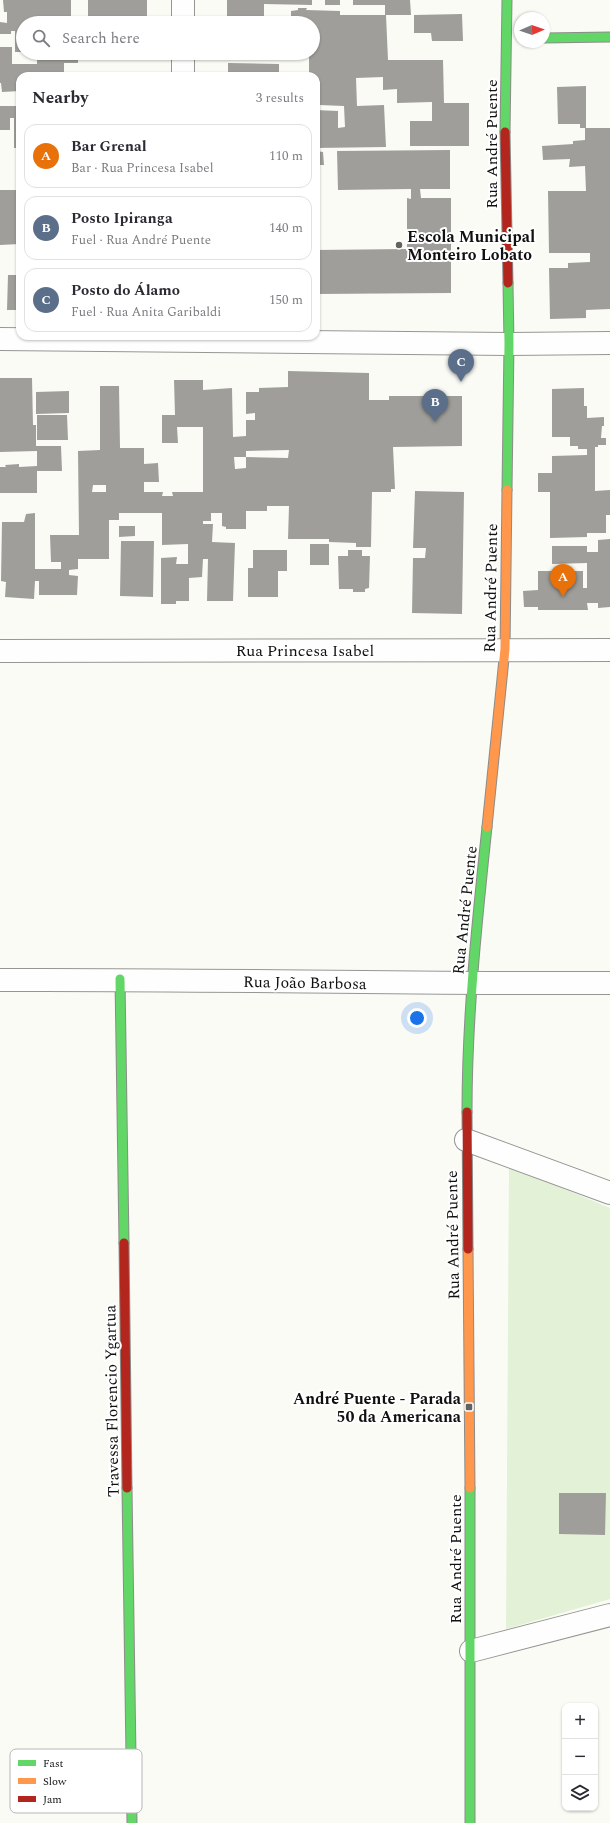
<!DOCTYPE html>
<meta charset="utf-8">
<style>
:root{--surface:#fff;--page:#f2f2f3;--text:#2b2b33;--muted:#7c7c81;--line:#e1e1e2;--accent:#626260}
body{margin:0;font-family:Spectral,serif;background:var(--page);color:var(--text)}
.controls{position:absolute;right:12px;bottom:12px;display:grid;overflow:hidden;border-radius:8px;box-shadow:0 1px 3px #0004}
.controls button{width:36px;height:36px;display:grid;place-items:center;padding:0;border:0;border-bottom:1px solid var(--line);background:var(--surface);color:var(--text);font:20px sans-serif}
.compass{position:absolute;left:514px;top:12px;width:36px;height:36px;border-radius:50%;background:var(--surface);box-shadow:0 1px 3px #0004;rotate:88deg}
.you{position:absolute;left:417px;top:1018px;width:14px;height:14px;margin:-10px;border:3px solid #fff;border-radius:50%;background:#1a73e8;box-shadow:0 0 0 6px #1a73e833}
.badge{display:grid;place-items:center;width:26px;height:26px;border-radius:50%;background:var(--accent);color:#fff;font-size:13px;font-weight:700}
.pin{position:absolute;translate:-50% -33px;filter:drop-shadow(0 1px 2px #0008)}
.pin::after{content:'';position:absolute;top:21px;width:14px;height:12px;background:inherit;clip-path:polygon(0 0,100% 0,50% 100%)}
.list{margin:0;padding:0;list-style:none}
h2{display:flex;justify-content:space-between;align-items:center;height:52px;margin:0;padding:0 16px;font-size:17px}
h2 small{font-size:13px;font-weight:400;color:var(--muted)}
.list li{display:grid;grid-template-columns:26px 1fr auto;gap:12px;align-items:center;box-sizing:border-box;height:64px;margin:0 8px 8px;padding:0 8px;border:1px solid var(--line);border-radius:12px}
.list b{display:block;font-size:15px;white-space:nowrap}
.list p{margin:0;font-size:13px;white-space:nowrap;color:var(--muted)}
.list em{font-size:13px;font-style:normal;color:var(--muted)}
.icon{flex:none;width:22px;height:22px;fill:none;stroke:currentColor;stroke-width:2;stroke-linecap:round;stroke-linejoin:round}
.map{position:relative;flex:none;width:610px;height:1823px;overflow:hidden}
.search{position:absolute;background:var(--surface);box-shadow:0 1px 3px #0004;left:16px;top:16px;width:304px;height:44px;display:flex;align-items:center;gap:10px;box-sizing:border-box;padding:0 14px;border-radius:22px;color:var(--muted);font-size:15px}
.panel{position:absolute;background:var(--surface);box-shadow:0 1px 3px #0004;left:16px;top:72px;width:304px;height:268px;border-radius:12px}
.map>svg:first-child{display:block}
.green{fill:#e3f1d7}
.building{fill:#9f9e9b;fill-rule:evenodd}
.lines{fill:none;stroke-linecap:round;stroke-linejoin:round}
.street-casing{stroke:#969694;stroke-width:24}
.fast-casing{stroke:#8c8c8a;stroke-width:11}
.slow-casing{stroke:#8c8c8a;stroke-width:11}
.jam-casing{stroke:#8c8c8a;stroke-width:11}
.street{stroke:#fefefe;stroke-width:22}
.fast{stroke:#63d668;stroke-width:9}
.slow{stroke:#ff974d;stroke-width:9}
.jam{stroke:#b3261e;stroke-width:9}
.poi-dot{fill:#626260;stroke:#fff;stroke-width:1.5}
.labels{text-anchor:middle;stroke-width:4;stroke-linejoin:round;paint-order:stroke}
.street-label{font-size:16px;fill:#101010;stroke:#fff}
.poi-label{font-size:16px;font-weight:bold;fill:#101010;stroke:#fff;text-anchor:start}
.key{fill:#fff;stroke:#b7b7b7;stroke-width:1}
.key-label{font-size:11px;fill:#101010}
</style>
<div class="map">
<svg width="610" height="1823" viewBox="0 0 610 1823">
<rect width="100%" height="100%" fill="#fbfbf6"/>
<path class="green" d="M 509,1166 L 610,1208 L 610,1599 L 506,1629 Z"/>
<path class="building" d="M 3,0 L 71,0 L 71,22 L 23,23 L 23,52 L 15,52 L 15,31 L 11,31 L 11,34 L 0,34 L 0,22 L 7,23 L 7,12 L 4,12 Z
M 88,0 L 147,0 L 147,22 L 127,22 L 126,16 L 118,17 L 118,22 L 88,22 Z
M 227,0 L 312,0 L 312,5 L 264,4 L 264,19 L 227,18 Z
M 325,0 L 340,0 L 340,5 L 325,5 Z
M 353,0 L 410,0 L 411,15 L 386,15 L 388,60 L 443,60 L 444,103 L 469,103 L 469,146 L 410,146 L 410,121 L 432,121 L 432,102 L 397,103 L 397,89 L 383,90 L 383,77 L 356,78 L 357,106 L 384,105 L 386,147 L 316,148 L 316,110 L 338,111 L 338,128 L 345,127 L 344,106 L 319,105 L 319,88 L 316,88 L 316,76 L 309,76 L 309,53 L 313,53 L 313,23 L 281,23 L 281,22 L 291,22 L 291,11 L 298,10 L 298,8 L 307,8 L 306,10 L 340,11 L 340,15 L 385,15 L 385,5 L 353,5 Z
M 462,14 L 463,41 L 432,41 L 431,33 L 414,33 L 414,15 Z
M 0,47 L 12,47 L 12,64 L 37,64 L 37,53 L 78,53 L 78,63 L 64,63 L 64,76 L 20,76 L 20,91 L 2,92 L 1,83 L 0,83 Z
M 100,53 L 126,53 L 126,55 L 100,54 Z
M 228,63 L 279,64 L 279,76 L 228,76 Z
M 586,86 L 586,128 L 610,128 L 610,309 L 586,310 L 586,318 L 550,319 L 549,268 L 568,268 L 568,263 L 590,262 L 590,253 L 549,253 L 548,191 L 586,191 L 585,166 L 569,167 L 570,159 L 543,160 L 542,146 L 573,144 L 573,141 L 585,140 L 585,128 L 580,128 L 580,124 L 558,124 L 557,87 Z
M 0,106 L 20,106 L 20,189 L 19,189 L 19,148 L 14,148 L 14,118 L 10,118 L 10,130 L 0,130 Z
M 450,150 L 450,189 L 420,189 L 421,198 L 451,198 L 451,293 L 316,294 L 316,250 L 407,249 L 407,198 L 411,199 L 411,189 L 338,190 L 337,151 Z
M 316,151 L 323,152 L 324,165 L 320,165 L 320,169 L 316,169 Z
M 0,190 L 20,190 L 20,244 L 0,245 Z
M 8,275 L 20,275 L 20,310 L 7,310 Z
M 288,371 L 369,373 L 369,400 L 389,400 L 389,396 L 462,396 L 462,446 L 393,447 L 395,489 L 391,489 L 391,492 L 372,492 L 371,547 L 356,547 L 356,543 L 329,542 L 329,539 L 288,539 L 289,506 L 267,506 L 267,511 L 246,511 L 246,529 L 226,529 L 226,527 L 222,526 L 222,513 L 211,513 L 211,521 L 203,521 L 203,524 L 213,524 L 212,542 L 235,543 L 233,601 L 207,601 L 208,559 L 203,559 L 202,577 L 189,578 L 189,601 L 176,601 L 176,604 L 161,604 L 161,558 L 177,557 L 176,564 L 188,564 L 188,544 L 162,545 L 162,513 L 119,513 L 119,520 L 109,520 L 109,559 L 78,559 L 78,569 L 69,570 L 69,575 L 78,576 L 77,595 L 39,595 L 39,581 L 35,581 L 34,599 L 5,597 L 6,582 L 1,581 L 2,522 L 24,522 L 26,514 L 35,513 L 35,569 L 61,569 L 61,562 L 51,562 L 50,535 L 79,535 L 78,451 L 100,450 L 100,386 L 119,386 L 120,448 L 144,448 L 144,464 L 158,463 L 159,482 L 144,482 L 144,492 L 163,492 L 162,496 L 173,496 L 172,492 L 203,492 L 203,427 L 177,427 L 178,443 L 162,443 L 162,415 L 175,415 L 174,380 L 203,380 L 203,390 L 232,388 L 233,437 L 246,436 L 246,420 L 255,420 L 255,413 L 246,414 L 246,392 L 259,392 L 259,388 L 288,387 ZM 289,450 L 288,458 L 246,457 L 246,451 ZM 234,457 L 246,457 L 246,468 L 235,469 ZM 93,485 L 106,485 L 106,492 L 92,492 Z
M 0,378 L 32,378 L 33,425 L 36,425 L 36,446 L 61,446 L 62,471 L 37,471 L 37,493 L 0,493 L 0,467 L 6,467 L 5,465 L 19,464 L 19,467 L 37,466 L 37,451 L 0,452 Z
M 584,388 L 584,406 L 587,406 L 587,418 L 604,417 L 604,426 L 602,426 L 601,438 L 606,438 L 606,445 L 598,445 L 598,447 L 595,447 L 595,491 L 610,490 L 610,515 L 606,515 L 606,533 L 587,533 L 587,537 L 550,538 L 550,492 L 538,492 L 538,473 L 552,473 L 552,456 L 587,455 L 587,449 L 578,449 L 578,446 L 570,446 L 570,437 L 552,437 L 552,389 Z
M 69,391 L 69,413 L 36,414 L 36,392 Z
M 37,415 L 67,415 L 68,440 L 37,440 Z
M 415,491 L 464,492 L 462,614 L 412,613 L 413,558 L 425,558 L 426,548 L 413,548 Z
M 119,526 L 135,526 L 135,536 L 119,537 Z
M 610,539 L 610,607 L 598,608 L 598,603 L 587,603 L 588,610 L 538,610 L 538,607 L 524,607 L 523,591 L 538,590 L 538,571 L 583,571 L 583,588 L 587,588 L 587,563 L 552,564 L 552,546 L 587,546 L 587,552 L 598,552 L 598,540 Z
M 121,541 L 154,541 L 153,597 L 120,596 Z
M 310,544 L 329,544 L 329,565 L 310,565 Z
M 253,550 L 287,550 L 287,571 L 278,571 L 278,597 L 248,597 L 248,568 L 253,568 Z
M 348,550 L 362,550 L 362,556 L 370,556 L 369,588 L 365,589 L 365,592 L 353,592 L 353,589 L 339,589 L 338,556 L 348,556 Z
M 559,1493 L 606,1493 L 605,1535 L 559,1534 Z"/>
<g class="lines">
<defs>
<path id="street" d="M 183,0 L 183,23
M 183,53 L 183,76
M 0,339 L 509,344 L 610,343
M 0,651 L 610,650
M 0,980 C 203,979 407,984 610,983
M 466,1140 L 610,1193
M 471,1651 L 610,1615"/>
<path id="fast" d="M 544,38 L 610,37
M 505,132 L 507,0
M 507,490 L 509,344 L 508,283
M 120,979 L 124,1243
M 467,1112 C 467,1016 477,922 487,827
M 127,1488 L 132,1823
M 470,1488 L 470,1823"/>
<path id="slow" d="M 487,827 L 505,649 L 507,490
M 468,1249 L 470,1488"/>
<path id="jam" d="M 505,132 L 508,283
M 467,1112 L 468,1249
M 124,1243 L 127,1488"/>
</defs>
<use href="#street" class="street-casing"/>
<use href="#fast" class="fast-casing"/>
<use href="#slow" class="slow-casing"/>
<use href="#jam" class="jam-casing"/>
<use href="#street" class="street"/>
<use href="#fast" class="fast"/>
<use href="#slow" class="slow"/>
<use href="#jam" class="jam"/>
</g>
<g class="poi-dot">
<circle cx="399" cy="245" r="4"/>
<rect x="465" y="1403" width="8" height="8" rx="2"/>
</g>
<g class="labels">
<g class="street-label">
<text transform="translate(491 144) rotate(-90)" y="6">Rua André Puente</text>
<text transform="translate(490 588) rotate(-89)" y="6">Rua André Puente</text>
<text x="305" y="656">Rua Princesa Isabel</text>
<text transform="translate(464 910) rotate(-84)" y="6">Rua André Puente</text>
<text transform="translate(305 982) rotate(1)" y="6">Rua João Barbosa</text>
<text transform="translate(452 1235) rotate(-91)" y="6">Rua André Puente</text>
<text transform="translate(111 1401) rotate(-91)" y="6">Travessa Florencio Ygartua</text>
<text transform="translate(455 1559) rotate(-90)" y="6">Rua André Puente</text>
</g>
<g class="poi-label">
<text x="407" y="242">Escola Municipal<tspan x="407" dy="18">Monteiro Lobato</tspan></text>
<text x="461" y="1404" text-anchor="end">André Puente - Parada<tspan x="461" dy="18">50 da Americana</tspan></text>
</g>
</g>
<rect x="10" y="1749" width="132" height="64" rx="6" class="key"/>
<rect x="18" y="1760" width="18" height="6" fill="#63d668"/>
<rect x="18" y="1778" width="18" height="6" fill="#ff974d"/>
<rect x="18" y="1796" width="18" height="6" fill="#b3261e"/>
<g class="key-label">
<text x="43" y="1767">Fast</text>
<text x="43" y="1785">Slow</text>
<text x="43" y="1803">Jam</text>
</g>
</svg>
<div class="controls">
<button>+</button>
<button>−</button>
<button><svg class="icon" aria-label="layers" viewBox="0 0 24 24"><path d="M12 4l9 5-9 5-9-5zM3 14l9 5 9-5"/></svg></button>
</div>
<svg class="compass" viewBox="-18 -18 36 36"><path d="M0-13l5 13h-10z" fill="#e53935"/><path d="M0 13l5-13h-10z" fill="#7c7c81"/></svg>
<div class="you"></div>
<div class="pin badge" style="left:563px;top:597px;background:#e8710a">A</div>
<div class="pin badge" style="left:435px;top:422px;background:#5c6f8a">B</div>
<div class="pin badge" style="left:461px;top:382px;background:#5c6f8a">C</div>
<div class="search"><svg class="icon" aria-label="search" viewBox="0 0 24 24"><circle cx="10" cy="10" r="6"/><path d="M15 15l6 6"/></svg>Search here</div>
<section class="panel">
<h2>Nearby<small>3 results</small></h2>
<ul class="list">
<li><span class="badge" style="background:#e8710a">A</span><div><b>Bar Grenal</b><p>Bar · Rua Princesa Isabel</p></div><em>110 m</em></li>
<li><span class="badge" style="background:#5c6f8a">B</span><div><b>Posto Ipiranga</b><p>Fuel · Rua André Puente</p></div><em>140 m</em></li>
<li><span class="badge" style="background:#5c6f8a">C</span><div><b>Posto do Álamo</b><p>Fuel · Rua Anita Garibaldi</p></div><em>150 m</em></li>
</ul>
</section>
</div>
